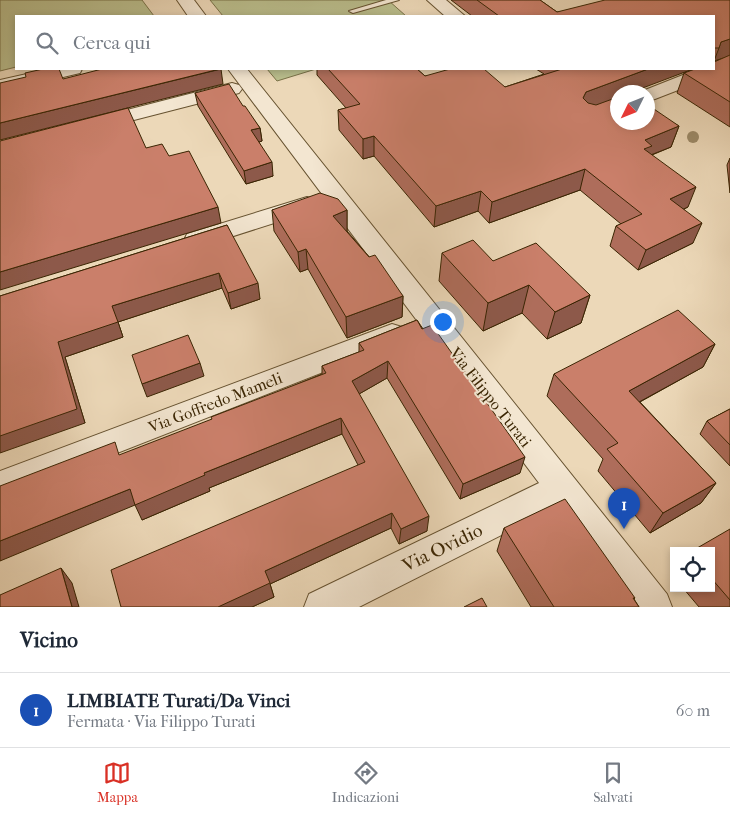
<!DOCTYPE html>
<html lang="it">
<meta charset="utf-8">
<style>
:root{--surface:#fff;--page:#f6f6f7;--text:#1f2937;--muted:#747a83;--line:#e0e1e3;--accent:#d93025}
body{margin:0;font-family:"IM FELL French Canon",serif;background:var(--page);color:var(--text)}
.controls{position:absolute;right:15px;bottom:15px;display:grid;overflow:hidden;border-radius:0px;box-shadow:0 2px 8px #0003}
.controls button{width:45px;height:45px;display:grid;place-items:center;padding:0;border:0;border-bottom:1px solid var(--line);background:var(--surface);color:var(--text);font:25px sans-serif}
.compass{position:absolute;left:610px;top:85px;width:45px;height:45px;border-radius:50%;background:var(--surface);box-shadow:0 2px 8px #0003;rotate:227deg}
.you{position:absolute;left:442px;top:321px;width:18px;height:18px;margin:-12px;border:4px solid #fff;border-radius:50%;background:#1a73e8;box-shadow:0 0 0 8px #1a73e833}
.badge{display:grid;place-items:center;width:32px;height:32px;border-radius:50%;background:var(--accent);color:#fff;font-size:16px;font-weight:700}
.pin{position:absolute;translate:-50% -41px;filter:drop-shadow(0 1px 2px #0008)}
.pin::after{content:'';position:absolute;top:26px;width:18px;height:15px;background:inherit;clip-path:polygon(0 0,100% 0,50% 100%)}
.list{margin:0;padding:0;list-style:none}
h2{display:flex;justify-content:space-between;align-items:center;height:65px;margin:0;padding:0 20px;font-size:21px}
h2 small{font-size:16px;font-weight:400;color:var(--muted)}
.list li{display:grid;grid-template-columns:32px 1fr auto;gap:15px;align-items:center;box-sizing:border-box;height:75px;padding:0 20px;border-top:1px solid var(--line)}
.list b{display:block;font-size:19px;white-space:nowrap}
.list p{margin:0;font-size:16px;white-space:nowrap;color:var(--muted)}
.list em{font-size:16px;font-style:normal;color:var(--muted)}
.icon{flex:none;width:28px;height:28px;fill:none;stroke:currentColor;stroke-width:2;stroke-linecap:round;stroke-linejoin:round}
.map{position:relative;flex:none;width:730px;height:607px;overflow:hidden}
.search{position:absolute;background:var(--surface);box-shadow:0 2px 8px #0003;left:15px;right:15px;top:15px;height:55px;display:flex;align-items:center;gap:12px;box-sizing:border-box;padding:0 18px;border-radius:0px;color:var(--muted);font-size:19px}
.sheet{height:140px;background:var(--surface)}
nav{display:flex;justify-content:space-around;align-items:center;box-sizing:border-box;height:70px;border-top:1px solid var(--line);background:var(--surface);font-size:14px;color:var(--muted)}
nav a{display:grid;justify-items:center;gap:2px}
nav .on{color:var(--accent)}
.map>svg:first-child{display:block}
.green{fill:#babe8d;stroke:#7a7248}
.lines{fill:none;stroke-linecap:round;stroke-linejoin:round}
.service-casing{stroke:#665230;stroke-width:2}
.minor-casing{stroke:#665230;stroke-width:2}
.service{fill:#f3e6d1;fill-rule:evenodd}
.minor{fill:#f3e6d1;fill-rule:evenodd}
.tree{fill:#9c8a68}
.wall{fill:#ae6d5b;stroke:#3a2503}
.shaded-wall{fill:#8d594a;stroke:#3a2503}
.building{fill:#ca7f6a;stroke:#3a2503}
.labels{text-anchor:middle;stroke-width:4;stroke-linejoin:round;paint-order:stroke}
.street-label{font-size:16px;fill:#3a2503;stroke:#f3e6d1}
.near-street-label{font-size:19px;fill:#3a2503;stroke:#f3e6d1}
</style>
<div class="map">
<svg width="730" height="607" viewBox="0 0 730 607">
<rect width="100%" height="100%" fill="#ecd8b8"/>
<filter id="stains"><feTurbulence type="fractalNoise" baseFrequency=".004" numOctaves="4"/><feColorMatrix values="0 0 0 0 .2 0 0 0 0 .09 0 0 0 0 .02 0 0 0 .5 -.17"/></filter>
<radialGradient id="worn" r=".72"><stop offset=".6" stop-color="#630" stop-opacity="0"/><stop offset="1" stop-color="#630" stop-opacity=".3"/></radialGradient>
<path class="green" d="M 0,0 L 142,0 L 154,16 L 16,16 L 16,67 L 0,71 Z
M 210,0 L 388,0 L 406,16 L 223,16 Z
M 267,69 L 316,69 L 277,81 Z"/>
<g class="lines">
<defs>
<path id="service" d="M 386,0 L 399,0 L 353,13 L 349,11 Z"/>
<path id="minor" d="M 177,0 L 194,0 L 206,16 L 188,16 Z
M 427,0 L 446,0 L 465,16 L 445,16 Z
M 730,57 L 730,70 L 655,99 L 648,101 L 648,92 L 640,92 L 698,69 L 714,69 L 714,63 Z
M 49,69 L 82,69 L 80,73 L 0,92 L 0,80 Z
M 228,69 L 247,69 L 667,594 L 672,607 L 632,607 L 557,507 L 359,607 L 304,607 L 309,594 L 539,483 Z
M 232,83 L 239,85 L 242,89 L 239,93 L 95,130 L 88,128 L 85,124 L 88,120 Z
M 307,197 L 315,200 L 319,205 L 315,210 L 196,248 L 187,246 L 184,240 L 187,234 Z
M 392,324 L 402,327 L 406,334 L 402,341 L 0,499 L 0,471 Z"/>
</defs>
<use href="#service" class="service-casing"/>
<use href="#minor" class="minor-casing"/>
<use href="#service" class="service"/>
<use href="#minor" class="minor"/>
</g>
<circle class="tree" cx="693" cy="137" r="6"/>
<path class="wall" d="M 451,0 L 540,0 L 557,12 L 730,0 L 730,127 L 677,93 L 684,73 L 714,69 L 714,16 L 472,16 Z
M 317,69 L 417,69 L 425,76 L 505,87 L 544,74 L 536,69 L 693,69 L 618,92 L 679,126 L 671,147 L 652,155 L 688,207 L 684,209 L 693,243 L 638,270 L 610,246 L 616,226 L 621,224 L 580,190 L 489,223 L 478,211 L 434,227 L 374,156 L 363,159 L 339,130 L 338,110 L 346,108 L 317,75 Z
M 195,93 L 243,106 L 260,128 L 262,141 L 259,142 L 273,176 L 246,184 L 198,106 Z
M 730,158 L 730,193 L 727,165 Z
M 272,210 L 347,210 L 347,231 L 403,296 L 402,317 L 347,338 L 308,269 L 300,272 L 274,231 Z
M 227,225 L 260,299 L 231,309 L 222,288 L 118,322 L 123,337 L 65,357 L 85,423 L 0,296 Z
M 442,253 L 493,261 L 590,295 L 581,323 L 547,339 L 522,313 L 483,331 L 439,281 Z
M 417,320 L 520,473 L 460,499 L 387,378 L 359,394 L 427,531 L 399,544 L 391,528 L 270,584 L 274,597 L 252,607 L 358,465 L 342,434 L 209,488 L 210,491 L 142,520 L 212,419 L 322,374 L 322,366 L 359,352 L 359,343 Z
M 715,344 L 703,367 L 640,402 L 716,483 L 701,503 L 650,533 L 598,471 L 603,459 L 547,396 L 554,374 Z
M 730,409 L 730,466 L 700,434 L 707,421 Z
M 504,528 L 635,598 L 634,599 L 639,607 L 531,607 L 497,551 Z
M 730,529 L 730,607 L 699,607 L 683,588 L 711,588 L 711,551 Z"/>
<path class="shaded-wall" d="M 730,39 L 730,56 L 714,61 L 719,48 L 721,42 Z
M 221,69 L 223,84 L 0,140 L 0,123 Z
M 648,69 L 693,69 L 632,92 L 618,92 L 618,98 L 582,112 L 583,98 L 586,92 Z
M 679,126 L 671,147 L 648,156 L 637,169 L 645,140 Z
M 260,128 L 262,141 L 253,144 L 251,130 Z
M 374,136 L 374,156 L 363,159 L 363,139 Z
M 272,162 L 273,176 L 246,184 L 244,171 Z
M 585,169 L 580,190 L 489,223 L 492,202 Z
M 696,187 L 688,207 L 662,219 L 670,199 Z
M 481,191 L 478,211 L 434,227 L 436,206 Z
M 218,207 L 221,223 L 0,290 L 0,272 Z
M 347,210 L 347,231 L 334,237 L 333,216 Z
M 702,223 L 693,243 L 638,270 L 646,250 Z
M 306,249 L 308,269 L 300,272 L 298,252 Z
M 219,273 L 222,288 L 118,322 L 123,337 L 65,357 L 85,423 L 0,453 L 0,436 L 58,342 L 112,306 Z
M 258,283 L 260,299 L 231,309 L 228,293 Z
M 529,285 L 522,313 L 483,331 L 488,303 Z
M 590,295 L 581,323 L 547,339 L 555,312 Z
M 403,296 L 402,317 L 347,338 L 346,317 Z
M 715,344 L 703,367 L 619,413 L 629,391 Z
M 388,361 L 387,378 L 352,398 L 352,381 Z
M 200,363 L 204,376 L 147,397 L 142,384 Z
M 341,418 L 342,434 L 209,488 L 210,491 L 142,520 L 135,505 L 0,561 L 0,541 L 130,489 L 204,473 Z
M 525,457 L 520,473 L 460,499 L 463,484 Z
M 716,483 L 701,503 L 650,533 L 663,513 Z
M 392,513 L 391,528 L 270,584 L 274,597 L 252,607 L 218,607 L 265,571 Z
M 429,516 L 427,531 L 399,544 L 401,529 Z
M 61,568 L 72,583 L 79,607 L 72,607 Z"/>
<path class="building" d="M 477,0 L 540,0 L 557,12 L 605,0 L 730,0 L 730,39 L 721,42 L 719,48 L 714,48 L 714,16 L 499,16 Z
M 730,55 L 730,102 L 684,73 L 695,69 L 714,69 L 714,62 Z
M 43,69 L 59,69 L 63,79 L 102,69 L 220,69 L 0,123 L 0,83 L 26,77 L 25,73 Z
M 328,69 L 417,69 L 425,76 L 450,69 L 484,69 L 505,87 L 562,69 L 648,69 L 586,92 L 583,98 L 588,103 L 596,105 L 618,97 L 618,122 L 648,122 L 648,105 L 679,126 L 645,140 L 652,146 L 644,149 L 696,187 L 670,199 L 702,223 L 646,250 L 616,226 L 642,214 L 585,169 L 492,202 L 481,191 L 436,206 L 374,136 L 363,139 L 338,110 L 360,104 Z
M 229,84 L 243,106 L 245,106 L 260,128 L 251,130 L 272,162 L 244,171 L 195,93 Z
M 128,108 L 146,148 L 162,144 L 169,156 L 189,151 L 218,207 L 0,272 L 0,141 Z
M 320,193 L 338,199 L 347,210 L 333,216 L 369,257 L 375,255 L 403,296 L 346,317 L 306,249 L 298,252 L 272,210 Z
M 227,225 L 258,283 L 228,293 L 219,273 L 112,306 L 118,322 L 58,342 L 77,409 L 0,436 L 0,296 Z
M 473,240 L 493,261 L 536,243 L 590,295 L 555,312 L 529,285 L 488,303 L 442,253 Z
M 678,310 L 715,344 L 629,391 L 716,483 L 663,513 L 607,449 L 618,443 L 554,374 Z
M 417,320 L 422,329 L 432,325 L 525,457 L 463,484 L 388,361 L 352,381 L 429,516 L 401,529 L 392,513 L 265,571 L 270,583 L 218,607 L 121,607 L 111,570 L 365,462 L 341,418 L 204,473 L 205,475 L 135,505 L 130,489 L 0,541 L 0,486 L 115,442 L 119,455 L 212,419 L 211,417 L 326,373 L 322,366 L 364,350 L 359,343 Z
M 188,335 L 200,363 L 142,384 L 132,355 Z
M 730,409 L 730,445 L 707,421 Z
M 565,499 L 635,598 L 633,598 L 639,607 L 554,607 L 504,528 Z
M 730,529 L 730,600 L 711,578 L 711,551 L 692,551 Z
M 61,568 L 72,607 L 0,607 L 0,595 Z
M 482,598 L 487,607 L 464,607 Z"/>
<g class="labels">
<g class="street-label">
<text transform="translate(491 397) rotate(52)" y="6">Via Filippo Turati</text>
<text transform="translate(215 402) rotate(-21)" y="6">Via Goffredo Mameli</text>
</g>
<g class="near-street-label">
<text transform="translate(442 547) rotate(-26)" y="7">Via Ovidio</text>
</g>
</g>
<rect width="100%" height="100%" filter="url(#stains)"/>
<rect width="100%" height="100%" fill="url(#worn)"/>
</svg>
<div class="controls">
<button><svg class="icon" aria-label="locate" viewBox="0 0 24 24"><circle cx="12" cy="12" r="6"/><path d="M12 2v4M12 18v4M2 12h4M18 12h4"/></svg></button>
</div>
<svg class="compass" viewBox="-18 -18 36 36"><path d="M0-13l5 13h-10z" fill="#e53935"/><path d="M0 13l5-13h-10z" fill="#747a83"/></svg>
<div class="you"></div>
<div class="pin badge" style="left:624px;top:529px;background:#1a4fb4">1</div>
<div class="search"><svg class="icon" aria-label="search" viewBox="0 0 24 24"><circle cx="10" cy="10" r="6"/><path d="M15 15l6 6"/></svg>Cerca qui</div>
</div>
<section class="sheet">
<h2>Vicino<small></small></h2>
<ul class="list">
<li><span class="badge" style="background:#1a4fb4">1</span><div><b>LIMBIATE Turati/Da Vinci</b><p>Fermata · Via Filippo Turati</p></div><em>60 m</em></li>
</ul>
</section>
<nav>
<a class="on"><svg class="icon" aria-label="map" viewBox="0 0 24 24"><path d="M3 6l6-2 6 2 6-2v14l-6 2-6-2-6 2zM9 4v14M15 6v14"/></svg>Mappa</a>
<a><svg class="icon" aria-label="directions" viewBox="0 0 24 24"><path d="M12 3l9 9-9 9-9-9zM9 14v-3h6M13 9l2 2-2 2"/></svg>Indicazioni</a>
<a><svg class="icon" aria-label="saved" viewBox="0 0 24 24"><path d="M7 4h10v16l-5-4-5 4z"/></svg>Salvati</a>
</nav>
